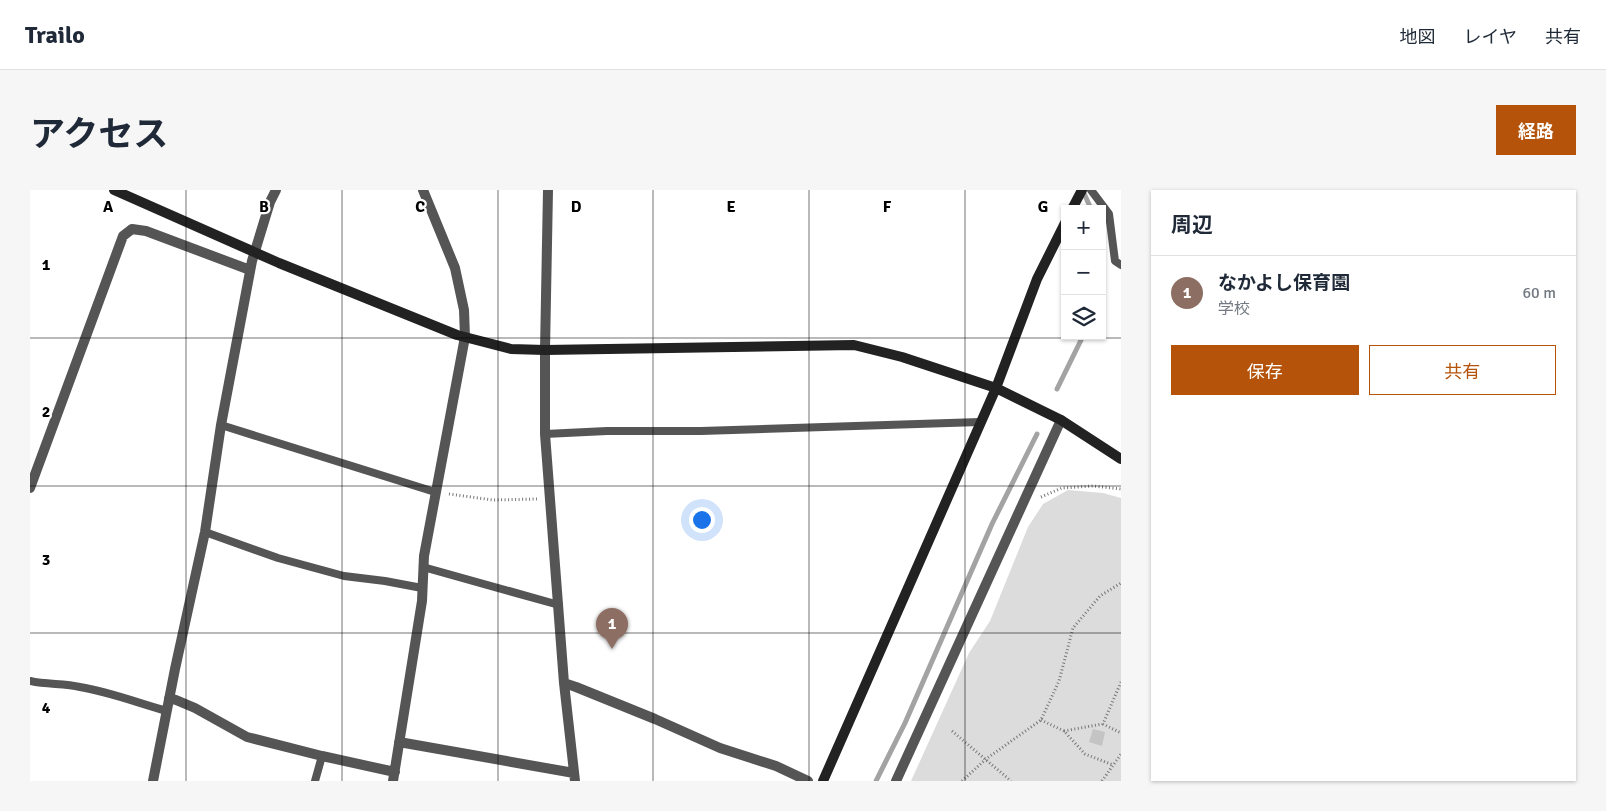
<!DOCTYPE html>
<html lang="ja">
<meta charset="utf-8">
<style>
:root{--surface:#fff;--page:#f6f6f7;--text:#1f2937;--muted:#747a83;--line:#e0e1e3;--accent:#b45309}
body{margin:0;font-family:Signika,"Noto Sans JP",sans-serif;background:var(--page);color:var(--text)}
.controls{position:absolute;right:15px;top:15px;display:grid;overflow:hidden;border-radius:0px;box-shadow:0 1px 4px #0004}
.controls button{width:45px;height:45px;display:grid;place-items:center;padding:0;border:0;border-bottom:1px solid var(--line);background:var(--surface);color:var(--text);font:25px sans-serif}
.you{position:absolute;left:671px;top:329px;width:18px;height:18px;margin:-12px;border:4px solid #fff;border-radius:50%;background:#1a73e8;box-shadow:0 0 0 8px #1a73e833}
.badge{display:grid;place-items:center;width:32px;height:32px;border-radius:50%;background:var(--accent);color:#fff;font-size:16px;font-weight:700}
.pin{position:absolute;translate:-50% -41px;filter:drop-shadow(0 1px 2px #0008)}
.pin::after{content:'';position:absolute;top:26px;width:18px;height:15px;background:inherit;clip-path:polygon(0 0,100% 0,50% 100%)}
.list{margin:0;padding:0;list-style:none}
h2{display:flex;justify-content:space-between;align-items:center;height:65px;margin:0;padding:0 20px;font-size:21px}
h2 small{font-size:16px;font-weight:400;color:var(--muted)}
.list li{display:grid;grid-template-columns:32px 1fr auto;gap:15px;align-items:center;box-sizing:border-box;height:75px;padding:0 20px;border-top:1px solid var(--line)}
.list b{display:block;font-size:19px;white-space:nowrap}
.list p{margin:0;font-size:16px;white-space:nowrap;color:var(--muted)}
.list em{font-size:16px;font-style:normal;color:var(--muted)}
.actions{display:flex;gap:10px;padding:15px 20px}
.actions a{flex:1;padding:11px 0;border:1px solid var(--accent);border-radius:0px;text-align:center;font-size:18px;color:var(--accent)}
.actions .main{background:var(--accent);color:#fff}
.icon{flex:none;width:28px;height:28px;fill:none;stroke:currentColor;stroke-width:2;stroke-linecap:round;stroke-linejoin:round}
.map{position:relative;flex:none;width:1091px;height:591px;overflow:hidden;border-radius:0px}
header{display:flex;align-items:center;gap:30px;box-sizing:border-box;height:70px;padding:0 25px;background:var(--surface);border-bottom:1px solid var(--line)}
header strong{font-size:24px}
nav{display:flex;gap:28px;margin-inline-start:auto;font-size:18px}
.intro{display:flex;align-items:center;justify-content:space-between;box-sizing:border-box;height:120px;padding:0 30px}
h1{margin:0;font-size:35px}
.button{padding:12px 22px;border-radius:0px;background:var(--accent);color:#fff;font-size:18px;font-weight:700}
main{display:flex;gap:30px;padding:0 30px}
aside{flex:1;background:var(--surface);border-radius:0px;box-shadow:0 1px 4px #0004}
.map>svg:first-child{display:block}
.green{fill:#dcdcdc}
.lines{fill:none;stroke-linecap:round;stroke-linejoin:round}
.stream{stroke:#a3a3a3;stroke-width:5}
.building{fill:#c4c4c4}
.path{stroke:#777;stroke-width:3;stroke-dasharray:1 2.5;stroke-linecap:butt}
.lane{stroke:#555;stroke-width:8}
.street{stroke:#555;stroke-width:10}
.secondary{stroke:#222;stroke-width:10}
.grid{fill:none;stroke:#000;stroke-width:1;stroke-opacity:0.55}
.grid-label{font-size:16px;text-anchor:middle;font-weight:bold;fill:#000;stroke:#fff;stroke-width:4.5;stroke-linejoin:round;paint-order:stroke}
</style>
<header>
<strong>Trailo</strong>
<nav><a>地図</a><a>レイヤ</a><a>共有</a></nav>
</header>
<div class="intro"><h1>アクセス</h1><a class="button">経路</a></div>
<main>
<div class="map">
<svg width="1091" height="591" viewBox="0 0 1091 591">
<rect width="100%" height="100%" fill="#fff"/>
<path class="green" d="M 1038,300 L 1073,303 L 1091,308 L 1091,591 L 881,591 L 939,463 L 960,431 L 998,337 L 1013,314 Z"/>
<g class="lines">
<path class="stream" d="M 1053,1 L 1061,19
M 1027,199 L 1053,146
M 846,591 L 875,533 L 962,334 L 1007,244"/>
</g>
<path class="building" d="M 1063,539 L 1075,542 L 1072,556 L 1059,552 Z"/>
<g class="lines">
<path class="path" d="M 419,304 L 463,310 L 507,309
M 1011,307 L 1032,298 L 1063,296 L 1091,299
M 1091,492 L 1073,534 L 1091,543
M 1011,530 L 1034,541 L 1055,564 L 1083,575
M 922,541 L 981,591
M 1034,541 L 1072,534
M 932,591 L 956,569 L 1011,530 L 1029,491 L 1043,438 L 1070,406 L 1091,393
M 1072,591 L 1091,564"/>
<path class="lane" d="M 1061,0 L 1079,24 L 1085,71 L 1091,75
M 191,235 L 405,302
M 515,244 L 577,241 L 671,241 L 950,232
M 175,342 L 248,368 L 314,386 L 355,391 L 392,398
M 393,377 L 529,415
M 0,491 C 17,495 34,493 50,497 C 80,502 108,513 137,521
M 285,591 L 292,566"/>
<path class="street" d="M 518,0 L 515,160 L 515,244 L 534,493 L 545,591
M 0,298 L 93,46 L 102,39 L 116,41 L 220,80
M 534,493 L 546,497 L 625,529 L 690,558 L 746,576 L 778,591
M 139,508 L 146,510 L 165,518 L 217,547 L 292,566 L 365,582
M 369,552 L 544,583
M 123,591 L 145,479 L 175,342 L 191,235 L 222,71 L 240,12 L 246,0
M 363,591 L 392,411 L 394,366 L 435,147 L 434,120 L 425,78 L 393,0
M 866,591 L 1031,230"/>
<path class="secondary" d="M 84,0 L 249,73 L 427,145 L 481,159 L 515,160 L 824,155 L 872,167 L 966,198 L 1031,230 L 1091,269
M 1042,19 L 1052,0
M 793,591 L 966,198 L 1007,89 L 1035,33"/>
</g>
<path class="grid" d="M 156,0 L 156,591M 312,0 L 312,591M 468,0 L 468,591M 623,0 L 623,591M 779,0 L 779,591M 935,0 L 935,591M 0,148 L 1091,148M 0,296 L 1091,296M 0,443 L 1091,443"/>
<g class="grid-label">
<text x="78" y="22">A</text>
<text x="234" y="22">B</text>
<text x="390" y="22">C</text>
<text x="546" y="22">D</text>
<text x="701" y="22">E</text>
<text x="857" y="22">F</text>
<text x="1013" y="22">G</text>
<text x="16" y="80">1</text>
<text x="16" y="227">2</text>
<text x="16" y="375">3</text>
<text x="16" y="523">4</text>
</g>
</svg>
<div class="controls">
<button>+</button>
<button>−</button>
<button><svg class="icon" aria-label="layers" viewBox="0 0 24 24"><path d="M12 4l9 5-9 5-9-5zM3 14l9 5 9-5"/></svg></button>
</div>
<div class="you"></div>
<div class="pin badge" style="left:582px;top:459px;background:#8d6e63">1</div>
</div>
<aside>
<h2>周辺<small></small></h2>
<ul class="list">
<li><span class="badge" style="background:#8d6e63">1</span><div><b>なかよし保育園</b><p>学校</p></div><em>60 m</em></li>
</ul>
<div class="actions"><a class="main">保存</a><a>共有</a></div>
</aside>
</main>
